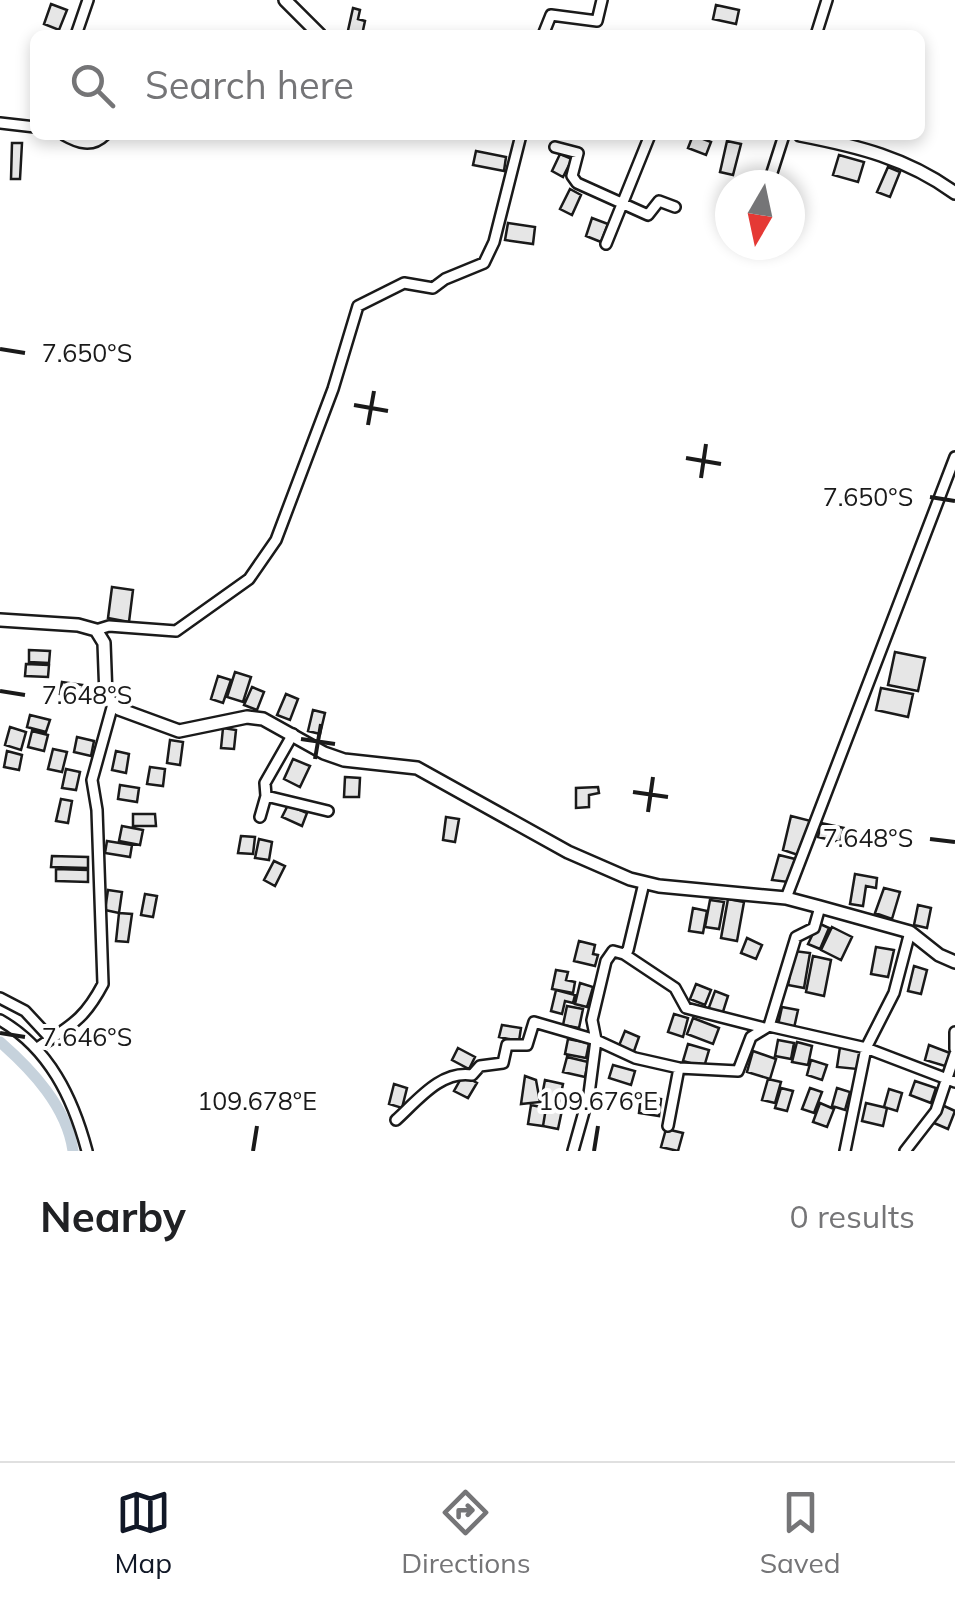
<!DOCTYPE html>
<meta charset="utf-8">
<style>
:root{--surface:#fff;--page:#f2f2f2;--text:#202124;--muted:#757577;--line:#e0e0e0;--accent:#111827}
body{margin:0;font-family:Mulish,sans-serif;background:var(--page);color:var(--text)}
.compass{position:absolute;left:715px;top:170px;width:90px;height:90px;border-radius:50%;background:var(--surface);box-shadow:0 5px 15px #0003;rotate:189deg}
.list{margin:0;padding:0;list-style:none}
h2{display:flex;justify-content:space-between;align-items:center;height:130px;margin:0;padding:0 40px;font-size:42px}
h2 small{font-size:32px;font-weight:400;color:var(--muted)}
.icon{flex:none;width:55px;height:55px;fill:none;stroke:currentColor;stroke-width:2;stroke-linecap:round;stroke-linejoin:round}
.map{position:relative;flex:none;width:955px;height:1151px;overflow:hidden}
.search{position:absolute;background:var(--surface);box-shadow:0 5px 15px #0003;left:30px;right:30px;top:30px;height:110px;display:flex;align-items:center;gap:25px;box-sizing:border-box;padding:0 35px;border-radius:15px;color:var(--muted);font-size:38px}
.sheet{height:310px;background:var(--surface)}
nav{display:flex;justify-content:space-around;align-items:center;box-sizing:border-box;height:140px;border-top:2px solid var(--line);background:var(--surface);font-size:28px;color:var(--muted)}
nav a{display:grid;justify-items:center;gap:5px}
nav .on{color:var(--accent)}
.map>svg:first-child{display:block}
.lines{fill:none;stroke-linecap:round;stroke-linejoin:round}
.canal{stroke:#c6d2dc;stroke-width:11}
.building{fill:#e6e6e6;stroke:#1a1a1a;stroke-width:2.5}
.minor-casing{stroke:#1a1a1a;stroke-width:14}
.tertiary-casing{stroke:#1a1a1a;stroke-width:16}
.minor{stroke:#fff;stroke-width:9}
.tertiary{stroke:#fff;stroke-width:11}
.ticks{fill:none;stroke:#1a1a1a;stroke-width:4}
.ticks-label{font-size:25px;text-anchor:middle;fill:#1a1a1a;stroke:#fff;stroke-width:8;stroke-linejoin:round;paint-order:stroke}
</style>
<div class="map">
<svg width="955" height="1151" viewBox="0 0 955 1151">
<rect width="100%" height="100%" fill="#fff"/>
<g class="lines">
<path class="canal" d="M 0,1042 C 32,1070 67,1107 73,1151"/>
</g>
<path class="building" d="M 51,4 L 67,10 L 59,30 L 44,24 Z
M 716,5 L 739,10 L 736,24 L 713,19 Z
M 353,8 L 360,10 L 358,19 L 365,21 L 362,35 L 347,35 Z
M 693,135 L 711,142 L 706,155 L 688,148 Z
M 727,141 L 741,144 L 733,175 L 720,172 Z
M 12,143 L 22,143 L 20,179 L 11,179 Z
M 476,151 L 506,157 L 504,171 L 473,165 Z
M 560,154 L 572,159 L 563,177 L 552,171 Z
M 839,155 L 864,162 L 858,182 L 833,175 Z
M 888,167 L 900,172 L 890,197 L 877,192 Z
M 570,189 L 581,195 L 572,215 L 560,209 Z
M 592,218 L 608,224 L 601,242 L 586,236 Z
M 508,223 L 535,227 L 533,244 L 505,240 Z
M 112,587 L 133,590 L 129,622 L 108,618 Z
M 29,650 L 50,651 L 49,663 L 29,662 Z
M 895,652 L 925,658 L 918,691 L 888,685 Z
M 26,664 L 49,665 L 48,677 L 25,676 Z
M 235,672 L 251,677 L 243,702 L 227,697 Z
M 218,676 L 231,680 L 223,703 L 211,699 Z
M 62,682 L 83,685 L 81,698 L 60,694 Z
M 252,687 L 264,692 L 257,710 L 244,705 Z
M 881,688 L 913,694 L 908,717 L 876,710 Z
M 286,694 L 298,699 L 290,720 L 277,715 Z
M 313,710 L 325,713 L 320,734 L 308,731 Z
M 30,715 L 50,720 L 46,732 L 27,727 Z
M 10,727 L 26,732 L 21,750 L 5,745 Z
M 223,728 L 236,730 L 234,749 L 221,748 Z
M 32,731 L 48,735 L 44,751 L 28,747 Z
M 77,737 L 94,741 L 91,756 L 74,752 Z
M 170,740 L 183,742 L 180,765 L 167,763 Z
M 53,749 L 67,752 L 62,772 L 48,769 Z
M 7,751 L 22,755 L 19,770 L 4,767 Z
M 116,751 L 129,754 L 126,773 L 112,770 Z
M 293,759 L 310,766 L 300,787 L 284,779 Z
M 150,767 L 165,769 L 163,786 L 147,784 Z
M 66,769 L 80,772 L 76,790 L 62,788 Z
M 345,777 L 360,778 L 359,797 L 344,797 Z
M 120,785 L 139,788 L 137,802 L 118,799 Z
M 598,787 L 599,793 L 589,795 L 589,807 L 576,808 L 576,788 Z
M 61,799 L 72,801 L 68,823 L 56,821 Z
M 288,805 L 307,813 L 302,826 L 282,817 Z
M 133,814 L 155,814 L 156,826 L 133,826 Z
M 791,816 L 811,821 L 798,855 L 783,850 Z
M 446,817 L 459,819 L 455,842 L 443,840 Z
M 821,823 L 844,828 L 840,842 L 818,837 Z
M 122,826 L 143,830 L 140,845 L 119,841 Z
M 241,836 L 255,837 L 253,854 L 238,853 Z
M 259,839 L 272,842 L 269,860 L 255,858 Z
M 107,841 L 132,845 L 130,857 L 105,853 Z
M 779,855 L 795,859 L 788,882 L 772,880 Z
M 52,856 L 88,857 L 88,868 L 51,867 Z
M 274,861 L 285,866 L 275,886 L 264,880 Z
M 56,869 L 88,870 L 88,882 L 56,881 Z
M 855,874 L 877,878 L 876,888 L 866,886 L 863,906 L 850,904 Z
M 884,888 L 900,892 L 892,919 L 875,913 Z
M 108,890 L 122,892 L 119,913 L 105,910 Z
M 145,894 L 157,896 L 153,917 L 141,915 Z
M 728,899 L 744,902 L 737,941 L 721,938 Z
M 710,900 L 724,902 L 719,929 L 705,927 Z
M 918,905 L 931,908 L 927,928 L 914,925 Z
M 693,908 L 707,911 L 703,933 L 689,931 Z
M 119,913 L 132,914 L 128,942 L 116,941 Z
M 818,923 L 829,928 L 820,949 L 808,944 Z
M 832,927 L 852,937 L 841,960 L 821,950 Z
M 747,938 L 762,945 L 756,959 L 741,953 Z
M 579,941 L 595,945 L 593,954 L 598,955 L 595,966 L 574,961 Z
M 876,947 L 894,950 L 888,977 L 871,974 Z
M 794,951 L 810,953 L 804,988 L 788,985 Z
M 813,956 L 831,960 L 824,996 L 806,992 Z
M 914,966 L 927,970 L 921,994 L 908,991 Z
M 556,970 L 568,972 L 566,980 L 575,982 L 573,993 L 552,989 Z
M 580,983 L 593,987 L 587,1007 L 575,1004 Z
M 696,984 L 711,990 L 705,1005 L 690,999 Z
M 556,990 L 575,995 L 573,1003 L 565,1001 L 562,1014 L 551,1011 Z
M 715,991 L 728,996 L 722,1015 L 708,1010 Z
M 567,1006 L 583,1009 L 579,1028 L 563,1025 Z
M 782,1007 L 798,1010 L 794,1028 L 778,1025 Z
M 674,1014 L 688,1018 L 683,1037 L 668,1032 Z
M 693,1018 L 719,1028 L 713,1044 L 687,1034 Z
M 502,1025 L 521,1028 L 519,1041 L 499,1037 Z
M 625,1031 L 639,1037 L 633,1054 L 618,1048 Z
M 568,1039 L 589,1043 L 586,1058 L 565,1054 Z
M 778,1040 L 794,1043 L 791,1059 L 775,1056 Z
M 797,1042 L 812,1046 L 808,1065 L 792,1062 Z
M 688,1044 L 709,1050 L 704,1067 L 683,1061 Z
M 929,1045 L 950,1053 L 945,1066 L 925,1060 Z
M 840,1047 L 861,1052 L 857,1069 L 837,1067 Z
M 458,1048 L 475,1057 L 469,1069 L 452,1060 Z
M 753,1051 L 776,1059 L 770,1079 L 747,1072 Z
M 567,1057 L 588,1062 L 585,1077 L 563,1072 Z
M 811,1060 L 827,1065 L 822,1080 L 807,1075 Z
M 613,1065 L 635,1071 L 631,1085 L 609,1078 Z
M 463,1075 L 477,1083 L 468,1098 L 454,1091 Z
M 525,1076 L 536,1080 L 540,1102 L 521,1104 Z
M 768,1079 L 781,1082 L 775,1103 L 762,1100 Z
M 545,1080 L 563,1084 L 559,1104 L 541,1101 Z
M 915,1081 L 936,1088 L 931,1103 L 910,1095 Z
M 394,1084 L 407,1088 L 402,1108 L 389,1104 Z
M 781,1088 L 793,1091 L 787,1111 L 775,1108 Z
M 810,1088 L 822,1092 L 814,1113 L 802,1109 Z
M 837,1088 L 850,1092 L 845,1110 L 832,1106 Z
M 889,1089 L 902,1093 L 897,1111 L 884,1107 Z
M 641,1096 L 661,1099 L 659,1116 L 639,1113 Z
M 820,1103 L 834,1109 L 827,1127 L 813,1122 Z
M 866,1103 L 887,1108 L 883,1126 L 862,1121 Z
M 531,1105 L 546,1108 L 543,1126 L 528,1124 Z
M 942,1105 L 955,1111 L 948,1129 L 934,1123 Z
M 546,1108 L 562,1110 L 558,1129 L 543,1126 Z
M 666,1129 L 683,1133 L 678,1151 L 661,1147 Z"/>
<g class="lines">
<defs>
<path id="minor" d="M 76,35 L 88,0
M 543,35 L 551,15 L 597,21 L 602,0
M 816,35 L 827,0
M 0,123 L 35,127
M 64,135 C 78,143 92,148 105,135
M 555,147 L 578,153 L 572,176 L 577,183 L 648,215 L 659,201 L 675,207
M 768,185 L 784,135
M 606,244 L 650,135
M 96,630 L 109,626 L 176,631 L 249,579 L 276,540 L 333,389 L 358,306 L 404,283 L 433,288 L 445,279 L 484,263 L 494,242 L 521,135
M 266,796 L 328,811
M 260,817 L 266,796 L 265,783 L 293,734
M 786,898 L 955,457
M 624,954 L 675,988 L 686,1008 L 764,1028
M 0,998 L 25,1011 L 51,1039
M 0,1020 C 49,1048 73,1098 87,1151
M 769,1026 L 866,1048 L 955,1082
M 955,1032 L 955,1049
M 36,1049 C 69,1026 83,1022 103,984 L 97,810 L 92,780 L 113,704
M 396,1120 C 418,1100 441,1070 472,1075 L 480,1066 L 503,1063 L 507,1045 L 527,1045 L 534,1022 L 596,1040 L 635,1058 L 679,1068 L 738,1071 L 751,1037 L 769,1026 L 796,937 L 814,928 L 820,907
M 668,1126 L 679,1068
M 573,1151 L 589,1094 L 596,1040 L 592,1020 L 606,961 L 613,951 L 624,954 L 628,950 L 644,883
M 845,1151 L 866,1048 L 894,993 L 910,932
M 905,1151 L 936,1111 L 955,1054"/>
<path id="tertiary" d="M 285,0 L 320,35
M 800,135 C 857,146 907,158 955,193
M 0,620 L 78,625 L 96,630 L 104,643 L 106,697 L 119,709 L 179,731 L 247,717 L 263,719 L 324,753 L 344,760 L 417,768 L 568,852 L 630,879 L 659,886 L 786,898 L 820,907 L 910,932 L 939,955 L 955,962"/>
</defs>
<use href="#minor" class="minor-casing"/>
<use href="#tertiary" class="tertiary-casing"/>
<use href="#minor" class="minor"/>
<use href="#tertiary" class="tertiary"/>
</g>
<path class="ticks" d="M 0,349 L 25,353M 354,405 L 388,411M 368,425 L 374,391M 686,458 L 721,464M 701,478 L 706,444M 930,497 L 955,501M 0,691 L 25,695M 301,739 L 335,744M 315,759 L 321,724M 633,792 L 668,797M 648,812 L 653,777M 930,839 L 955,842M 0,1033 L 25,1037M 253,1151 L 257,1126M 594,1151 L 598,1126"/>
<g class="ticks-label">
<text x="87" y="362">7.650°S</text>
<text x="868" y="506">7.650°S</text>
<text x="87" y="704">7.648°S</text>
<text x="868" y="847">7.648°S</text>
<text x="87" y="1046">7.646°S</text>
<text x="257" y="1110">109.678°E</text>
<text x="598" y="1110">109.676°E</text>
</g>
</svg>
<svg class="compass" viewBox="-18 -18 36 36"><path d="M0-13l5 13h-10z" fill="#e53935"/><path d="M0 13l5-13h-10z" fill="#757577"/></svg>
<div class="search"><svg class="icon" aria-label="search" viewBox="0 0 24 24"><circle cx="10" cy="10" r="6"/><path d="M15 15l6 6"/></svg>Search here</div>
</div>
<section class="sheet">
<h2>Nearby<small>0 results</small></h2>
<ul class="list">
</ul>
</section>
<nav>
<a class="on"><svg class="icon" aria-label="map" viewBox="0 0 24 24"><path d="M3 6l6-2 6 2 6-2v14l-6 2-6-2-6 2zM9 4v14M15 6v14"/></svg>Map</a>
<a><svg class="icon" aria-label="directions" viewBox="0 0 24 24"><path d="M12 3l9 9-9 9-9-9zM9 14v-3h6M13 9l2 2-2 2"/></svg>Directions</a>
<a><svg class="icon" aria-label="saved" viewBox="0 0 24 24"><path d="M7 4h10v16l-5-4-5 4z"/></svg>Saved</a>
</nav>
